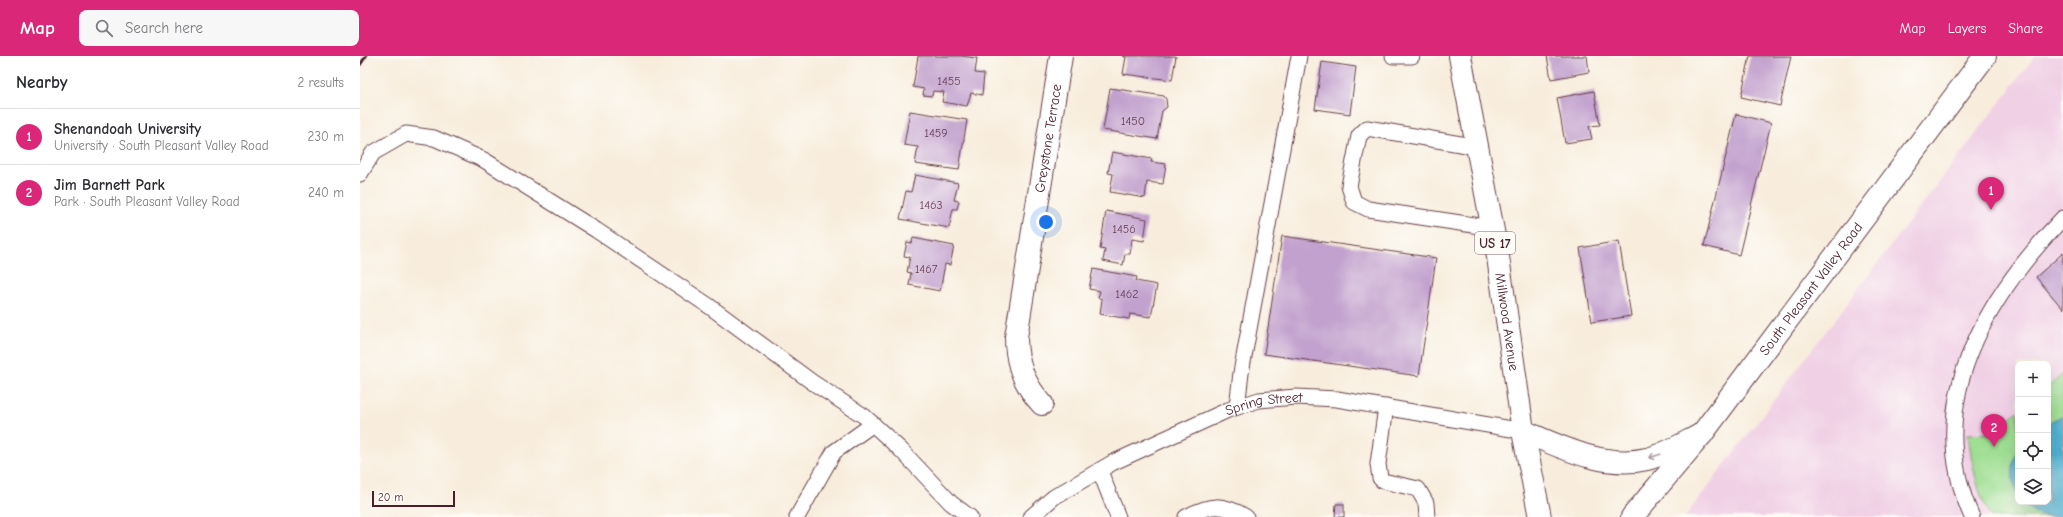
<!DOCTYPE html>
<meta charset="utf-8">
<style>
:root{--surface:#fff;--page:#f7f7f7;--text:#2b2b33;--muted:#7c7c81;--line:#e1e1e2;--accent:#db2777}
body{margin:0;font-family:"Comic Neue",sans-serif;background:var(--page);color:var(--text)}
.controls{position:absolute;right:12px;bottom:12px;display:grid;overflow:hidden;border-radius:8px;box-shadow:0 4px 16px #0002}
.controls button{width:36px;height:36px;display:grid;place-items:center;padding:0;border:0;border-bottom:1px solid var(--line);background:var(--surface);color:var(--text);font:20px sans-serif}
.scale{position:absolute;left:12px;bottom:10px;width:83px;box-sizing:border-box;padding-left:4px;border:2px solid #4a1f2b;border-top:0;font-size:11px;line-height:14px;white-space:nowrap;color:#4a1f2b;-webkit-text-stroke:3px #fdfcf7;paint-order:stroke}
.you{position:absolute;left:686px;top:166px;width:14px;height:14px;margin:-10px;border:3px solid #fff;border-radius:50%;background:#1a73e8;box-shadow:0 0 0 6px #1a73e833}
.badge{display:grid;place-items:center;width:26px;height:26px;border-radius:50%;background:var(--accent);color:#fff;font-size:13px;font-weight:700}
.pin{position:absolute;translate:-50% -33px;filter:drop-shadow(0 1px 2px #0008)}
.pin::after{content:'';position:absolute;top:21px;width:14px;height:12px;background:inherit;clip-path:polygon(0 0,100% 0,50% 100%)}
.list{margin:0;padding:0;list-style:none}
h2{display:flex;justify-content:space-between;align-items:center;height:52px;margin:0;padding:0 16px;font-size:17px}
h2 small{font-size:13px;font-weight:400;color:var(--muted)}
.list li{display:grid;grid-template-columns:26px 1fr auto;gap:12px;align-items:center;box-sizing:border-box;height:56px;padding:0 16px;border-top:1px solid var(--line)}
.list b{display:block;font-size:15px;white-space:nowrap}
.list p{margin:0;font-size:13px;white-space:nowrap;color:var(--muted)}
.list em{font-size:13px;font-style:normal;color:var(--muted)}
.icon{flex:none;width:22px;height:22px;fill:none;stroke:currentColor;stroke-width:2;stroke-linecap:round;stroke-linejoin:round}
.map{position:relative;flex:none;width:1703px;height:461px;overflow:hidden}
header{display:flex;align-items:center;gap:24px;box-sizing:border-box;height:56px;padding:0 20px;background:var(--accent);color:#fff}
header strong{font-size:19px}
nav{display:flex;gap:22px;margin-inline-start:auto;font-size:14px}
.search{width:280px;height:36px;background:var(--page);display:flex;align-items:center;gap:10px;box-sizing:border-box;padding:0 14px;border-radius:8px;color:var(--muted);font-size:15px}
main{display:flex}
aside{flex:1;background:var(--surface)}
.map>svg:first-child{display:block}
.built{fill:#f0d0e5}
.green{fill:#9fde93;stroke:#747e5f}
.water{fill:#51b0d0;stroke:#4e687e}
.building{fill:#c2a1ce}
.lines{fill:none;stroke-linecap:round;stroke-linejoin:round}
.lane-casing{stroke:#643e46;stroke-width:17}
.street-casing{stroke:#643e46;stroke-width:24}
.secondary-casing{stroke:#643e46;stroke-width:24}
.primary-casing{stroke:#643e46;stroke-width:24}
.lane{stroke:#fff;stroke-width:15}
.street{stroke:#fff;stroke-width:22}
.secondary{stroke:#fff;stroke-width:22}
.primary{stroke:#fff;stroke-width:22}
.rail{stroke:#4a1f2b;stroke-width:3}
.oneway{stroke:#ae9aa0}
.labels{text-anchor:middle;stroke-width:3.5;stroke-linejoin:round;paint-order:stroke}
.number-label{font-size:12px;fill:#684054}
.shield{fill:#fdfcf7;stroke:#806168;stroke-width:1}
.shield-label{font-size:13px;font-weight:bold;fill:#4a1f2b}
.street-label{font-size:14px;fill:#4a1f2b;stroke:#fdfcf7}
</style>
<header>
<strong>Map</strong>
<div class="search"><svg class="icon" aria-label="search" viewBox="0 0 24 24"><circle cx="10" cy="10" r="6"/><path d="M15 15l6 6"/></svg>Search here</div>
<nav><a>Map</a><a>Layers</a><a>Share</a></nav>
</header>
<main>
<aside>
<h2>Nearby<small>2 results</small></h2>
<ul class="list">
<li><span class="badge">1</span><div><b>Shenandoah University</b><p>University · South Pleasant Valley Road</p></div><em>230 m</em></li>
<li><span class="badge">2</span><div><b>Jim Barnett Park</b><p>Park · South Pleasant Valley Road</p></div><em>240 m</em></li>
</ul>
</aside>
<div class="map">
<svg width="1703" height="461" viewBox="0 0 1703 461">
<rect width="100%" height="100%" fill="#fdfcf7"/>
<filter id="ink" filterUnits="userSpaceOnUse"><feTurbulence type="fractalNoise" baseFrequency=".025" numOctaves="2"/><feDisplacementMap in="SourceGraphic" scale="8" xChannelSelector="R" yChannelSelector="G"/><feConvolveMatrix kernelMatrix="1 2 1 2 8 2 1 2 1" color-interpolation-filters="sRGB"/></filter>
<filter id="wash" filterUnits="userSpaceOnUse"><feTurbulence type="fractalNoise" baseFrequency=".012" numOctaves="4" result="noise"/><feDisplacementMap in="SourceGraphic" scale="16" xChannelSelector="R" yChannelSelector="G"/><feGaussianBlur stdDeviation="0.9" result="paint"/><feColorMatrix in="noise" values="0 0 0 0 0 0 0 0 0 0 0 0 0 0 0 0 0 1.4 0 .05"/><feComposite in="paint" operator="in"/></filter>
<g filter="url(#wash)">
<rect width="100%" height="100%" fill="#f8eddd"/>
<path class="built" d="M 1675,0 L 1703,0 L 1703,318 L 1688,331 L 1688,308 L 1658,308 L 1658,355 L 1630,377 L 1608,378 L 1616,426 L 1624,448 L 1631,461 L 1325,461 Z"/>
<path class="green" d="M 1703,318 L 1703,461 L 1631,461 C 1616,435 1612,407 1608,378 L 1630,377 L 1658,355 L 1658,446 L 1688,446 L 1688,331 Z"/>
<path class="water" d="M 1703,359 L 1703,461 C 1686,461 1674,459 1662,446 L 1688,446 L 1688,367 Z
M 1658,393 L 1658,439 C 1650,424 1652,409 1658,393 Z"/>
<g id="blocks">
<path class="building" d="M 558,0 L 601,0 L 617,2 L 615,17 L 624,18 L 622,39 L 611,37 L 607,50 L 582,46 L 584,36 L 573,35 L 572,40 L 563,39 L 564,33 L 553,31 Z
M 762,0 L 816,0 L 812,24 L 763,18 L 766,1 Z
M 1187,0 L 1227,0 L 1229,16 L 1191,23 Z
M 1390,0 L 1431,0 L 1420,50 L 1381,41 Z
M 962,6 L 996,11 L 990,58 L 955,53 Z
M 750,32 L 804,40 L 806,43 L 807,51 L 802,55 L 797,83 L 743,74 Z
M 1234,35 L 1240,69 L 1229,70 L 1232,83 L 1205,87 L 1197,42 Z
M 550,55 L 607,64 L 599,114 L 555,108 L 558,91 L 544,89 Z
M 1376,58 L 1411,67 L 1379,199 L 1344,190 Z
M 752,96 L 792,103 L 791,106 L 806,108 L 803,128 L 787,126 L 785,142 L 750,136 L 753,118 L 748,117 Z
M 555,119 L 598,127 L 594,144 L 599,145 L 597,153 L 593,153 L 589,172 L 540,163 L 546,135 L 551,136 Z
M 746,155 L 787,163 L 784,185 L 772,183 L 770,198 L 765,198 L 763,209 L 743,205 L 745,194 L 740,193 Z
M 922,180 L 1076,202 L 1059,320 L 904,298 Z
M 553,182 L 594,190 L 590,209 L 585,208 L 580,235 L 549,229 L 551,217 L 547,216 L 550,201 L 544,200 L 547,186 L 552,187 Z
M 1259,185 L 1271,260 L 1232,266 L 1220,192 Z
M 1703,197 L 1703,253 L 1676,221 Z
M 733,213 L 777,221 L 776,225 L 797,229 L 791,261 L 770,258 L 769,263 L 740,258 L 742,243 L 738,242 L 740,235 L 729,233 Z
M 976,448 L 984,448 L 984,461 L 975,461 Z"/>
</g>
</g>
<g filter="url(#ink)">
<use href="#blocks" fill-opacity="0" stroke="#643e46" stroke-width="1"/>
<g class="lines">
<defs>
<g id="lane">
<path d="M 1033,0 L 1052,0"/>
<path d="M 1118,91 L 1007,72 L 999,80 L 989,130 L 994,146 L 1008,153 L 1133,172"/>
<path d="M 0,118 L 13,97 L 46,78 L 74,82 L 124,104 L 236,174 L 349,250 L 452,326 L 504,360 L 541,394 L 591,447 L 610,461"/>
<path d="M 877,351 L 881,317 L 939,0"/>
<path d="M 1026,351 L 1018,408 L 1020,422 L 1023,425 L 1058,433 L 1066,447 L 1067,461"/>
<path d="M 740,415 L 758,461"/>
<path d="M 437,461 L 474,396 L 513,368"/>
<path id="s1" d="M 671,461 L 694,441 L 752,407 L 868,354 L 899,344 L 936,341 L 977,343 L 1163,375"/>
<path d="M 826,461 C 850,448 862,447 886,461"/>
<path d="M 1612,461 C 1561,348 1625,243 1703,162"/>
</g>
<g id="street">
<path id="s2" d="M 682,348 C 664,329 656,307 656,281 L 701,0"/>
</g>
<g id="secondary">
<path id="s3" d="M 1272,461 L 1342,378 L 1625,0"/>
</g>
<g id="primary">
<path id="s4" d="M 1100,0 L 1138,201 L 1163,375 L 1180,461"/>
<path d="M 1163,375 C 1201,391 1244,413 1287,403 C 1307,398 1324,387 1342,378"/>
</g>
</defs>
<use href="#lane" class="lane-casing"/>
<use href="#street" class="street-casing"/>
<use href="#secondary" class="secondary-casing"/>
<use href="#primary" class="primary-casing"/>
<use href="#lane" class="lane"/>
<use href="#street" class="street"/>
<use href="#secondary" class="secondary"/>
<use href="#primary" class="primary"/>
<path class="rail" d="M 0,9 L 6,0"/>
</g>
<defs><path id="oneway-shaft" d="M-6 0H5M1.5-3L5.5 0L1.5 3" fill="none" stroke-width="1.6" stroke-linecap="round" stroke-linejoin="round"/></defs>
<use class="oneway" href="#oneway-shaft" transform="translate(1295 400) rotate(162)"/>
</g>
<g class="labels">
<g class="number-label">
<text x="589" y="29">1455</text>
<text x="773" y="69">1450</text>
<text x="576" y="81">1459</text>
<text x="571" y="153">1463</text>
<text x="764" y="177">1456</text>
<text x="566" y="217">1467</text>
<text x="767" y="242">1462</text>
</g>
<rect class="shield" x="1115" y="176" width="40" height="22" rx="3"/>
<g class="shield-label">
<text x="1135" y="192">US 17</text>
</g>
<g class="street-label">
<text dy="5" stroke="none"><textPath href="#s2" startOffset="275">Greystone Terrace</textPath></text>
<text dy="5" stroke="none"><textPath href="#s3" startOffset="290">South Pleasant Valley Road</textPath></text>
<text dy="5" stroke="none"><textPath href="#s4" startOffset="270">Millwood Avenue</textPath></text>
<text dy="5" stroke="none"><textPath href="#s1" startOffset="262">Spring Street</textPath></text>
</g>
</g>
</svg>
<div class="controls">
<button>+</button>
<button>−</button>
<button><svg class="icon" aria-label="locate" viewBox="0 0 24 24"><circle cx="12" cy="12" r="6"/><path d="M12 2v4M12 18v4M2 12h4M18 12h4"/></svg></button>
<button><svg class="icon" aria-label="layers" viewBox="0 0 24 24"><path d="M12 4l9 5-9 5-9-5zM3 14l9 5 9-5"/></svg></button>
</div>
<div class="scale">20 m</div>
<div class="you"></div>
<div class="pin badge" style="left:1631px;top:154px">1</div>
<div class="pin badge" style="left:1634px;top:391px">2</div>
</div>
</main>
